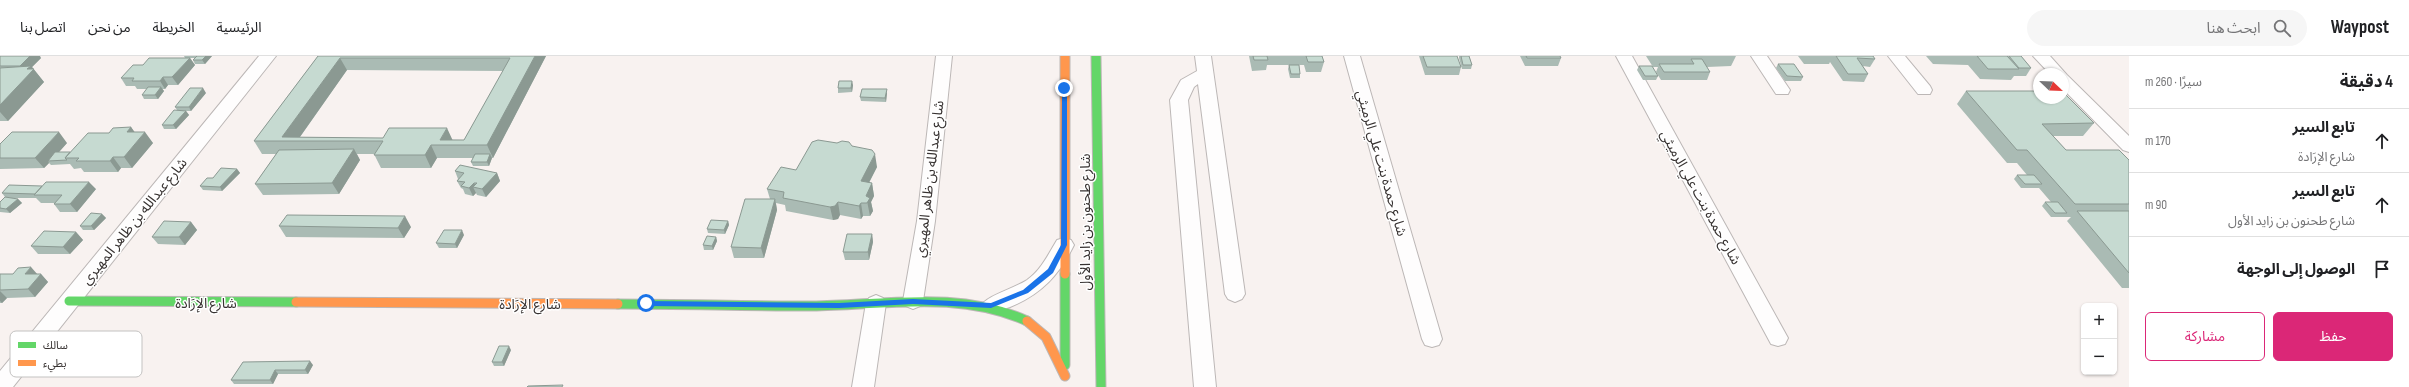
<!DOCTYPE html>
<html lang="ar">
<meta charset="utf-8">
<style>
:root{--surface:#fff;--page:#f6f6f6;--text:#202124;--muted:#757577;--line:#e0e0e0;--accent:#db2777}
body{margin:0;font-family:"Sofia Sans Condensed","Noto Sans Arabic",sans-serif;background:var(--page);color:var(--text);direction:rtl}
.controls{position:absolute;right:12px;bottom:12px;display:grid;overflow:hidden;border-radius:6px;box-shadow:0 1px 3px #0004}
.controls button{width:36px;height:36px;display:grid;place-items:center;padding:0;border:0;border-bottom:1px solid var(--line);background:var(--surface);color:var(--text);font:20px sans-serif}
.compass{position:absolute;left:2033px;top:12px;width:36px;height:36px;border-radius:50%;background:var(--surface);box-shadow:0 1px 3px #0004;rotate:113deg}
.stop{position:absolute;width:12px;height:12px;margin:-9px;border:3px solid #1a73e8;border-radius:50%;background:#fff}
.stop.end{background:#1a73e8;border-color:#fff;box-shadow:0 1px 4px #0008}
.list{margin:0;padding:0;list-style:none}
h2{display:flex;justify-content:space-between;align-items:center;height:52px;margin:0;padding:0 16px;font-size:17px}
h2 small{font-size:13px;font-weight:400;color:var(--muted)}
.list li{display:grid;grid-template-columns:26px 1fr auto;gap:12px;align-items:center;box-sizing:border-box;height:64px;padding:0 16px;border-top:1px solid var(--line)}
.list b{display:block;font-size:15px;white-space:nowrap}
.list p{margin:0;font-size:13px;white-space:nowrap;color:var(--muted)}
.list em{font-size:13px;font-style:normal;color:var(--muted)}
.actions{display:flex;gap:8px;padding:12px 16px}
.actions a{flex:1;padding:9px 0;border:1px solid var(--accent);border-radius:6px;text-align:center;font-size:14px;color:var(--accent)}
.actions .main{background:var(--accent);color:#fff}
.icon{flex:none;width:22px;height:22px;fill:none;stroke:currentColor;stroke-width:2;stroke-linecap:round;stroke-linejoin:round}
.map{position:relative;flex:none;width:2129px;height:331px;overflow:hidden;direction:ltr}
header{display:flex;align-items:center;gap:24px;box-sizing:border-box;height:56px;padding:0 20px;background:var(--surface);border-bottom:1px solid var(--line)}
header strong{font-size:19px}
nav{display:flex;gap:22px;margin-inline-start:auto;font-size:14px}
.search{width:280px;height:36px;background:var(--page);display:flex;align-items:center;gap:10px;box-sizing:border-box;padding:0 14px;border-radius:22px;color:var(--muted);font-size:15px}
main{display:flex}
aside{flex:1;background:var(--surface)}
.map>svg:first-child{display:block}
.lines{fill:none;stroke-linecap:round;stroke-linejoin:round}
.street-casing{stroke:#bcb7b6;stroke-width:2}
.fast-casing{stroke:#bcb7b6;stroke-width:11}
.slow-casing{stroke:#bcb7b6;stroke-width:11}
.street{fill:#fefdfd;fill-rule:evenodd}
.fast{stroke:#63d668;stroke-width:9}
.slow{stroke:#ff974d;stroke-width:9}
.wall{fill:#aabbb4;fill-rule:evenodd}
.shaded-wall{fill:#8b9992}
.building{fill:#c6dad1;stroke:#8b9992;fill-rule:evenodd}
.route{fill:#1a73e8}
.labels{text-anchor:middle;stroke-width:3;stroke-linejoin:round;paint-order:stroke}
.street-label{font-size:14px;fill:#373231;stroke:#fff}
.key{fill:#fff;stroke:#c3c2c1;stroke-width:1}
.key-label{font-size:11px;fill:#373231}
</style>
<header>
<strong>Waypost</strong>
<div class="search"><svg class="icon" aria-label="search" viewBox="0 0 24 24"><circle cx="10" cy="10" r="6"/><path d="M15 15l6 6"/></svg>ابحث هنا</div>
<nav><a>الرئيسية</a><a>الخريطة</a><a>من نحن</a><a>اتصل بنا</a></nav>
</header>
<main>
<aside>
<h2>4 دقيقة<small>سيرًا · 260 m</small></h2>
<ul class="list">
<li><svg class="icon" aria-label="ahead" viewBox="0 0 24 24"><path d="M12 20V5M6 11l6-6 6 6"/></svg><div><b>تابع السير</b><p>شارع الإرَادة</p></div><em>170 m</em></li>
<li><svg class="icon" aria-label="ahead" viewBox="0 0 24 24"><path d="M12 20V5M6 11l6-6 6 6"/></svg><div><b>تابع السير</b><p>شارع طحنون بن زايد الأول</p></div><em>90 m</em></li>
<li><svg class="icon" aria-label="arrive" viewBox="0 0 24 24"><path d="M6 21V4h12l-3 4 3 4H6"/></svg><div><b>الوصول إلى الوجهة</b></div></li>
</ul>
<div class="actions"><a class="main">حفظ</a><a>مشاركة</a></div>
</aside>
<div class="map">
<svg width="2129" height="331" viewBox="0 0 2129 331">
<rect width="100%" height="100%" fill="#f8f2f0"/>
<g class="lines">
<defs>
<path id="street" d="M 259,0 L 276,0 L 13,331 L 0,331 L 0,315 Z
M 936,0 L 952,0 L 935,165 L 923,245 L 920,250 L 913,253 L 906,250 L 903,245 L 917,165 Z
M 1195,0 L 1211,0 L 1245,238 L 1242,243 L 1235,246 L 1228,243 L 1225,238 L 1198,28 L 1194,31 L 1188,44 L 1216,331 L 1194,331 L 1170,44 L 1181,24 L 1197,15 Z
M 1344,0 L 1360,0 L 1442,283 L 1439,289 L 1432,291 L 1425,289 L 1422,283 Z
M 1616,0 L 1632,0 L 1788,282 L 1785,288 L 1778,290 L 1771,288 Z
M 1751,0 L 1767,0 L 1790,34 L 1788,38 L 1776,38 Z
M 1888,0 L 1905,0 L 1930,30 L 1932,34 L 1930,38 L 1918,38 Z
M 2033,0 L 2050,0 L 2067,19 L 2129,80 L 2129,96 L 2123,94 L 2063,33 L 2063,18 L 2050,18 Z
M 1064,182 L 1071,184 L 1074,189 C 1059,219 1042,238 1010,251 C 1001,254 994,259 984,255 L 981,250 C 986,240 1015,232 1027,224 C 1041,214 1048,199 1057,184 Z
M 876,239 L 883,242 L 886,247 L 874,331 L 852,331 L 866,247 L 869,242 Z"/>
<path id="fast" d="M 1096,0 L 1101,331
M 1065,218 L 1065,309
M 69,245 L 296,246
M 618,248 C 683,248 747,250 812,250 C 885,249 959,234 1027,265"/>
<path id="slow" d="M 1065,0 L 1065,218
M 296,246 L 618,248
M 1027,265 L 1046,281 L 1065,320"/>
</defs>
<use href="#street" class="street-casing"/>
<use href="#fast" class="fast-casing"/>
<use href="#slow" class="slow-casing"/>
<use href="#street" class="street"/>
<use href="#fast" class="fast"/>
<use href="#slow" class="slow"/>
</g>
<path class="wall" d="M 0,0 L 41,2 L 32,11 L 44,26 L 8,65 L 0,65 Z
M 184,0 L 212,0 L 205,8 L 195,8 L 193,4 L 195,2 L 190,2 L 195,9 L 178,29 L 168,29 L 165,33 L 162,33 L 164,35 L 158,43 L 144,43 L 142,39 L 147,33 L 137,33 L 135,30 L 126,30 L 121,22 L 143,9 L 185,2 Z
M 318,0 L 546,0 L 493,102 L 492,102 L 489,110 L 473,110 L 471,106 L 473,102 L 437,102 L 431,112 L 381,112 L 374,98 L 357,98 L 360,104 L 339,138 L 263,139 L 255,128 L 276,98 L 262,98 L 254,85 ZM 347,14 L 503,15 L 464,84 L 300,81 Z
M 1249,0 L 1322,0 L 1324,6 L 1321,16 L 1306,16 L 1304,9 L 1267,9 L 1266,14 L 1252,15 Z
M 1419,0 L 1457,0 L 1461,11 L 1459,19 L 1425,19 Z
M 1459,0 L 1469,0 L 1472,9 L 1471,13 L 1462,13 L 1459,2 Z
M 1520,0 L 1560,0 L 1561,2 L 1558,10 L 1525,10 Z
M 1646,0 L 1736,0 L 1731,10 L 1707,11 L 1710,16 L 1707,24 L 1661,24 L 1656,16 L 1658,11 L 1653,11 Z
M 1798,0 L 1873,0 L 1875,3 L 1870,11 L 1863,10 L 1868,18 L 1864,26 L 1843,25 L 1830,6 L 1829,8 L 1804,8 Z
M 1926,0 L 2021,0 L 2031,12 L 2026,20 L 2014,20 L 2011,24 L 1980,23 L 1968,9 L 1933,8 Z
M 1778,8 L 1803,21 L 1801,25 L 1785,25 L 1776,12 Z
M 1289,9 L 1300,18 L 1300,22 L 1290,22 L 1288,13 Z
M 1639,10 L 1658,20 L 1656,24 L 1643,24 L 1637,14 Z
M 853,29 L 852,36 L 838,37 L 838,32 Z
M 1966,35 L 2094,67 L 2083,80 L 2053,80 L 2066,94 L 2129,104 L 2129,232 L 2122,232 L 2067,165 L 2071,161 L 2051,161 L 2042,150 L 2045,146 L 2051,146 L 2039,132 L 2021,132 L 2014,123 L 2017,119 L 2027,119 L 2017,107 L 2007,107 L 1957,48 Z
M 206,37 L 191,55 L 186,55 L 189,59 L 176,73 L 164,73 L 162,69 L 177,54 L 175,51 Z
M 887,37 L 886,46 L 861,45 L 860,41 Z
M 131,71 L 134,76 L 153,87 L 132,112 L 121,112 L 118,116 L 84,116 L 81,112 L 74,113 L 70,108 L 51,109 L 49,107 L 44,112 L 0,113 L 0,88 L 67,87 L 59,96 L 70,96 L 109,77 Z
M 837,87 L 852,90 L 877,111 L 869,127 L 872,127 L 874,140 L 871,146 L 873,155 L 870,160 L 863,160 L 861,163 L 840,159 L 838,163 L 833,164 L 786,155 L 785,149 L 776,147 L 777,154 L 764,202 L 734,202 L 731,191 L 770,143 L 767,133 L 796,114 Z
M 237,113 L 240,117 L 222,135 L 203,134 L 200,130 L 213,122 Z
M 455,115 L 497,117 L 500,125 L 486,141 L 477,139 L 476,137 L 473,140 L 465,138 L 463,133 L 461,132 L 457,125 L 458,123 Z
M 96,133 L 77,156 L 60,156 L 54,148 L 55,147 L 41,147 L 36,142 L 10,142 L 18,143 L 22,147 L 10,157 L 0,156 L 0,146 L 5,141 L 2,137 Z
M 102,158 L 106,162 L 94,174 L 83,174 L 80,170 Z
M 728,165 L 729,169 L 725,178 L 708,177 L 707,173 Z
M 191,166 L 197,174 L 185,189 L 158,188 L 152,181 Z
M 279,170 L 411,171 L 404,182 L 286,181 Z
M 76,176 L 83,184 L 70,198 L 38,198 L 31,190 Z
M 872,178 L 873,186 L 869,204 L 845,204 L 843,196 Z
M 464,179 L 457,192 L 439,192 L 436,187 Z
M 716,181 L 717,185 L 713,194 L 704,194 L 703,189 Z
M 0,218 L 41,218 L 48,226 L 35,241 L 7,242 L 2,247 L 0,247 Z
M 511,294 L 504,310 L 494,310 L 492,306 Z
M 243,306 L 313,309 L 308,318 L 278,318 L 273,328 L 234,328 L 231,324 Z"/>
<path class="shaded-wall" d="M 30,0 L 40,0 L 41,2 L 32,11 L 44,26 L 8,65 L 0,56 L 0,49 L 26,18 L 20,10 Z
M 206,0 L 212,0 L 205,8 L 202,4 Z
M 535,0 L 546,0 L 493,102 L 487,89 Z
M 190,2 L 195,9 L 178,29 L 172,21 Z
M 340,2 L 347,14 L 297,85 L 282,81 Z
M 163,21 L 168,29 L 165,33 L 160,25 Z
M 852,25 L 853,29 L 852,36 L 851,32 Z
M 161,31 L 164,35 L 158,43 L 155,39 Z
M 203,32 L 206,37 L 191,55 L 189,51 Z
M 887,33 L 887,37 L 886,46 L 885,42 Z
M 186,55 L 189,59 L 176,73 L 173,69 Z
M 131,71 L 139,82 L 127,76 Z
M 447,72 L 453,85 L 440,84 Z
M 59,76 L 67,87 L 51,105 L 48,105 L 49,107 L 44,112 L 35,102 Z
M 145,76 L 153,87 L 132,112 L 124,101 Z
M 431,89 L 437,102 L 431,112 L 425,99 Z
M 354,93 L 360,104 L 339,138 L 332,127 Z
M 490,98 L 492,102 L 489,110 L 487,106 Z
M 875,98 L 877,111 L 863,138 L 861,125 Z
M 113,101 L 121,112 L 118,116 L 110,105 Z
M 237,113 L 240,117 L 222,135 L 220,131 Z
M 497,117 L 500,125 L 486,141 L 482,133 Z
M 89,126 L 96,133 L 77,156 L 70,148 Z
M 474,127 L 477,132 L 473,131 L 476,137 L 473,140 L 469,132 Z
M 872,127 L 874,140 L 871,146 L 873,155 L 870,160 L 866,140 Z
M 18,143 L 22,147 L 10,157 L 6,153 Z
M 775,143 L 777,154 L 764,202 L 761,192 Z
M 838,146 L 840,159 L 838,163 L 833,164 L 830,151 Z
M 861,147 L 863,160 L 861,163 L 859,150 Z
M 102,158 L 106,162 L 94,174 L 91,170 Z
M 405,160 L 411,171 L 404,182 L 398,172 Z
M 728,165 L 729,169 L 725,178 L 724,174 Z
M 191,166 L 197,174 L 185,189 L 179,181 Z
M 462,174 L 464,179 L 457,192 L 455,188 Z
M 76,176 L 83,184 L 70,198 L 63,191 Z
M 872,178 L 873,186 L 869,204 L 868,196 Z
M 716,181 L 717,185 L 713,194 L 712,190 Z
M 31,211 L 38,219 L 25,218 Z
M 41,218 L 48,226 L 35,241 L 28,233 Z
M 0,235 L 7,242 L 2,247 L 0,245 Z
M 509,290 L 511,294 L 504,310 L 502,306 Z
M 310,305 L 313,309 L 308,318 L 305,314 Z
M 275,314 L 278,318 L 273,328 L 270,324 Z"/>
<path class="building" d="M 0,0 L 30,0 L 20,10 L 0,10 Z
M 197,0 L 206,0 L 202,4 L 193,4 Z
M 318,0 L 535,0 L 487,89 L 431,89 L 425,99 L 374,99 L 383,85 L 254,85 ZM 340,2 L 510,2 L 464,84 L 440,84 L 447,72 L 389,72 L 383,82 L 282,81 Z
M 1253,0 L 1267,0 L 1268,4 L 1254,4 Z
M 1306,0 L 1322,0 L 1324,6 L 1308,6 Z
M 1423,0 L 1457,0 L 1461,11 L 1427,11 Z
M 1461,0 L 1469,0 L 1472,9 L 1463,9 Z
M 1526,0 L 1560,0 L 1561,2 L 1527,2 Z
M 1836,0 L 1873,0 L 1875,3 L 1857,2 L 1868,18 L 1848,18 Z
M 1977,0 L 2007,0 L 2019,13 L 1988,13 Z
M 2009,0 L 2021,0 L 2031,12 L 2019,12 Z
M 149,2 L 190,2 L 172,21 L 163,21 L 160,25 L 132,25 L 134,22 L 121,22 L 133,9 L 143,9 Z
M 1691,3 L 1702,3 L 1710,16 L 1664,16 L 1659,8 L 1694,8 Z
M 1778,8 L 1794,8 L 1803,21 L 1787,20 Z
M 1289,9 L 1299,9 L 1300,18 L 1291,18 Z
M 31,10 L 27,13 L 34,13 L 0,49 L 0,12 Z
M 1639,10 L 1652,10 L 1658,20 L 1645,20 Z
M 839,25 L 852,25 L 851,32 L 838,32 Z
M 148,31 L 161,31 L 155,39 L 142,39 Z
M 190,32 L 203,32 L 189,51 L 175,51 Z
M 862,33 L 887,33 L 885,42 L 860,41 Z
M 1966,35 L 2039,35 L 2039,42 L 2063,42 L 2063,36 L 2094,67 L 2042,68 L 2066,94 L 2119,94 L 2129,104 L 2129,148 L 2075,148 L 2027,94 L 2017,94 Z
M 174,54 L 186,55 L 173,69 L 162,69 Z
M 131,71 L 127,76 L 145,76 L 124,101 L 113,101 L 110,105 L 76,105 L 79,102 L 65,102 L 88,77 L 109,77 L 113,72 Z
M 12,76 L 59,76 L 35,102 L 0,102 L 0,88 Z
M 818,84 L 837,87 L 842,85 L 849,86 L 852,90 L 872,94 L 875,98 L 861,125 L 872,127 L 866,140 L 870,142 L 867,147 L 861,147 L 859,150 L 838,146 L 835,150 L 830,151 L 783,142 L 784,136 L 767,133 L 781,111 L 796,114 L 812,86 Z
M 354,93 L 332,127 L 255,128 L 279,94 Z
M 55,96 L 70,96 L 65,102 L 67,104 L 48,105 Z
M 475,98 L 490,98 L 487,106 L 471,106 Z
M 460,109 L 497,117 L 482,133 L 473,131 L 477,127 L 474,127 L 469,132 L 461,130 L 465,126 L 457,125 L 464,117 L 455,115 Z
M 221,112 L 237,113 L 220,131 L 200,130 L 207,122 L 213,122 Z
M 2017,119 L 2034,119 L 2042,128 L 2025,128 Z
M 46,126 L 89,126 L 70,148 L 54,148 L 62,139 L 34,139 Z
M 9,129 L 42,130 L 35,138 L 2,137 Z
M 5,141 L 18,143 L 6,153 L 0,152 L 0,146 Z
M 745,143 L 775,143 L 761,192 L 731,191 Z
M 2045,146 L 2058,146 L 2067,157 L 2055,157 Z
M 2077,155 L 2129,155 L 2129,217 Z
M 91,157 L 102,158 L 91,170 L 80,170 Z
M 287,159 L 405,160 L 398,172 L 279,170 Z
M 711,164 L 728,165 L 724,174 L 707,173 Z
M 164,165 L 191,166 L 179,181 L 152,181 Z
M 444,174 L 462,174 L 455,188 L 436,187 Z
M 44,175 L 76,176 L 63,191 L 31,190 Z
M 847,178 L 872,178 L 868,196 L 843,196 Z
M 707,180 L 716,181 L 712,190 L 703,189 Z
M 31,211 L 25,218 L 41,218 L 28,233 L 0,234 L 0,218 L 13,218 L 18,212 Z
M 499,290 L 509,290 L 502,306 L 492,306 Z
M 310,305 L 305,314 L 275,314 L 270,324 L 231,324 L 243,306 Z
M 563,329 L 562,331 L 527,331 L 528,330 Z"/>
<path class="route" d="M 1064,30 L 1067,32 L 1067,189 L 1053,217 L 1028,237 L 991,252 L 913,248 L 839,252 L 646,250 L 643,247 L 646,245 L 839,247 L 913,243 L 991,247 L 1023,234 L 1048,213 L 1061,189 L 1062,32 Z"/>
<g class="labels">
<g class="street-label">
<text transform="translate(1382 107) rotate(74)" y="5">شارع حمدة بنت علي الرميثي</text>
<text transform="translate(929 123) rotate(-83)" y="5">شارع عبدالله بن ظاهر المهيري</text>
<text transform="translate(1701 141) rotate(61)" y="5">شارع حمدة بنت علي الرميثي</text>
<text transform="translate(134 165) rotate(-51)" y="5">شارع عبدالله بن ظاهر المهيري</text>
<text transform="translate(1085 166) rotate(-90)" y="5">شارع طحنون بن زايد الأول</text>
<text x="206" y="252">شارع الإرَادة</text>
<text x="530" y="253">شارع الإرَادة</text>
</g>
</g>
<rect x="10" y="275" width="132" height="46" rx="6" class="key"/>
<rect x="18" y="286" width="18" height="6" fill="#63d668"/>
<rect x="18" y="304" width="18" height="6" fill="#ff974d"/>
<g class="key-label">
<text x="43" y="293">سالك</text>
<text x="43" y="311">بطيء</text>
</g>
</svg>
<div class="controls">
<button>+</button>
<button>−</button>
</div>
<svg class="compass" viewBox="-18 -18 36 36"><path d="M0-13l5 13h-10z" fill="#e53935"/><path d="M0 13l5-13h-10z" fill="#757577"/></svg>
<div class="stop" style="left:646px;top:247px"></div>
<div class="stop end" style="left:1064px;top:32px"></div>
</div>
</main>
